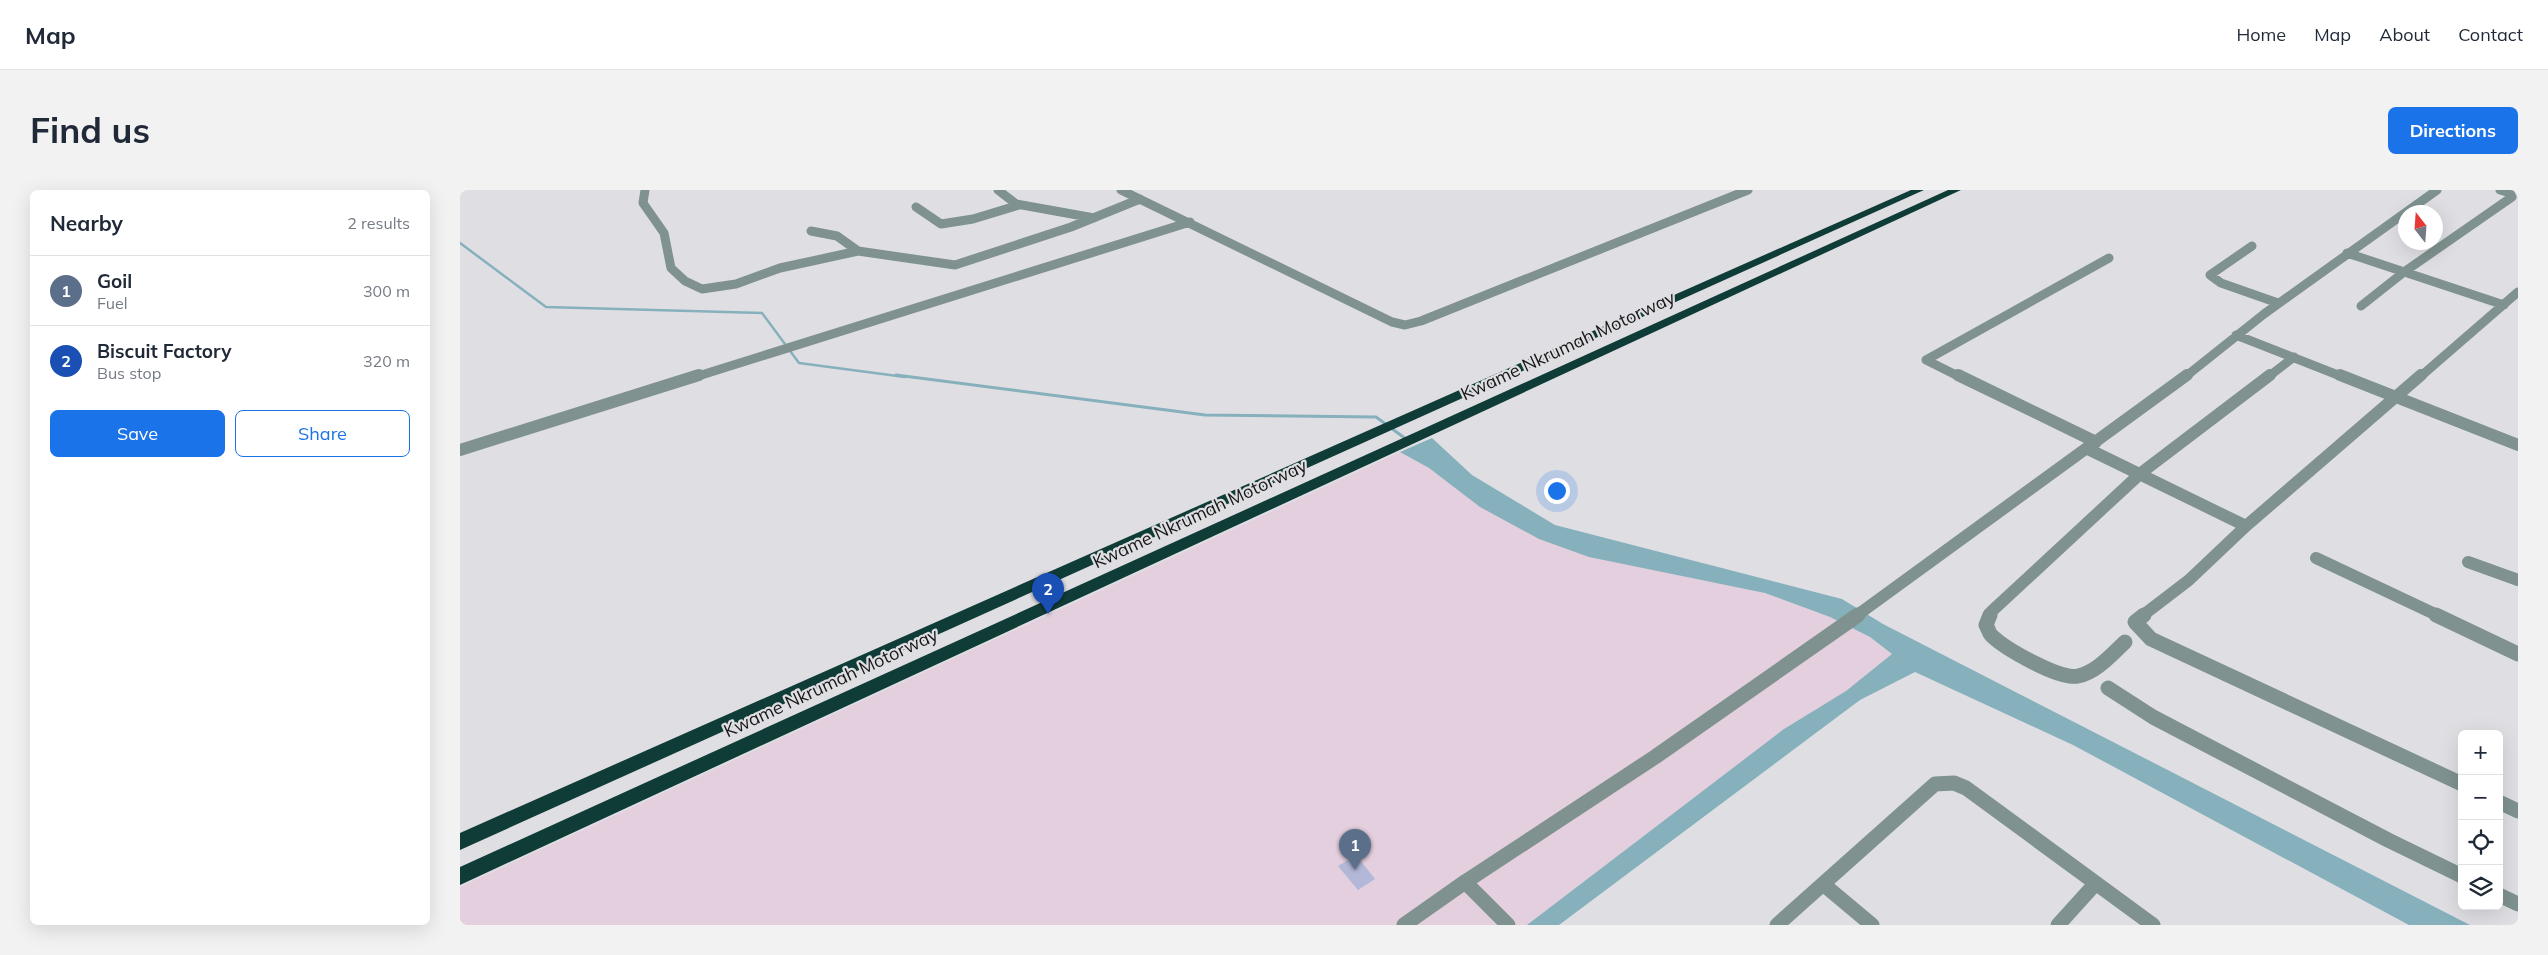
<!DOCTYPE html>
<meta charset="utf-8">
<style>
:root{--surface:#fff;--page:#f2f2f3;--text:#1f2937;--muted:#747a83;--line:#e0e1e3;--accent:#1a73e8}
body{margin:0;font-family:Mulish,sans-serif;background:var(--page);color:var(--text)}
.controls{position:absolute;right:15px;bottom:15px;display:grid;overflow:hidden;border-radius:8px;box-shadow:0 5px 20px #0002}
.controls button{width:45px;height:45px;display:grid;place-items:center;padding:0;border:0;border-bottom:1px solid var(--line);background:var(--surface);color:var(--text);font:25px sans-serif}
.compass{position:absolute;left:1938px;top:15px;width:45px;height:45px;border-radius:50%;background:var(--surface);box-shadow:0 5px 20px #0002;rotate:343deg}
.you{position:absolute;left:1096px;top:300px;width:18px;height:18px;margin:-12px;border:4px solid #fff;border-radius:50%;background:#1a73e8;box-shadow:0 0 0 8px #1a73e833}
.badge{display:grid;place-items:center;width:32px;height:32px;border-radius:50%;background:var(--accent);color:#fff;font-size:16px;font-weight:700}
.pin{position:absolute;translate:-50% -41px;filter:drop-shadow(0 1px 2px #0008)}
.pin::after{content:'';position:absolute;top:26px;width:18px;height:15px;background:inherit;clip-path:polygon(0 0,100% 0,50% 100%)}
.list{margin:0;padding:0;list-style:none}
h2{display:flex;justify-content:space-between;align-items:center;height:65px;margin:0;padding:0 20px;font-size:21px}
h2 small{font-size:16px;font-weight:400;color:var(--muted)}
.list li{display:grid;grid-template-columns:32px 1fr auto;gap:15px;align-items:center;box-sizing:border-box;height:70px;padding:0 20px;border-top:1px solid var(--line)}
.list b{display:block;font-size:19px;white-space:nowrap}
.list p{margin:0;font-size:16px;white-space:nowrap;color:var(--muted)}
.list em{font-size:16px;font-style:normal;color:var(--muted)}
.actions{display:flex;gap:10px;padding:15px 20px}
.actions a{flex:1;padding:11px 0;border:1px solid var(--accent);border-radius:8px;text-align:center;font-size:18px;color:var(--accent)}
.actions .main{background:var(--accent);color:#fff}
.icon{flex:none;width:28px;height:28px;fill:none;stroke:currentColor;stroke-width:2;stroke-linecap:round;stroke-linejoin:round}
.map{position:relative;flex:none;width:2058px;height:735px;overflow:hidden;border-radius:8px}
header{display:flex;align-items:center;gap:30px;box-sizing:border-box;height:70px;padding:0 25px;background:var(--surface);border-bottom:1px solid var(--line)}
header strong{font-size:24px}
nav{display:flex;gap:28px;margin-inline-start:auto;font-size:18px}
.intro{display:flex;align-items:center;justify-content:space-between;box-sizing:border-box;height:120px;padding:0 30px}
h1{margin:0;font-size:35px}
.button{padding:12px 22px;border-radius:8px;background:var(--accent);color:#fff;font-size:18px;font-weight:700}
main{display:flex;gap:30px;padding:0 30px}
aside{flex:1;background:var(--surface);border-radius:8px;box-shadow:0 5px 20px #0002}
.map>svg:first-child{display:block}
.commercial{fill:#e3cfdd}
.water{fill:#86b0bc}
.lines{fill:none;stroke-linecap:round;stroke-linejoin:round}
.stream-far1{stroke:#86b0bc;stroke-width:2.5}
.stream{stroke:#86b0bc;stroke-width:3}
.building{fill:#b3b7d8}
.minor-far2{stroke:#7f928f;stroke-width:9}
.minor-far1{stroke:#7f928f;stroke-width:12}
.minor{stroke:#7f928f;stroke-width:15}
.tertiary{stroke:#7f928f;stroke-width:15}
.motorway{fill:#103c37;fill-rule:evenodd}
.labels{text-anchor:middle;stroke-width:4.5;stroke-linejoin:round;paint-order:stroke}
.street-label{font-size:18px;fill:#171718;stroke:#dfdfe3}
</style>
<header>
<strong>Map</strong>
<nav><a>Home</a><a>Map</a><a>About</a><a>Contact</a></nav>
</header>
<div class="intro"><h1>Find us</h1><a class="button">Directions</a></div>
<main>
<aside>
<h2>Nearby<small>2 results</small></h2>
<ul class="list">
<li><span class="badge" style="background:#5c6f8a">1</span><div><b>Goil</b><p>Fuel</p></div><em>300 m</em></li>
<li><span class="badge" style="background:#1a4fb4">2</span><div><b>Biscuit Factory</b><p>Bus stop</p></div><em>320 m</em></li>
</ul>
<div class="actions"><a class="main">Save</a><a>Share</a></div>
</aside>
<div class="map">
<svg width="2058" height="735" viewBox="0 0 2058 735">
<rect width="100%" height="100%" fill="#dfdfe3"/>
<path class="commercial" d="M 940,262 L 969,278 L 1020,317 L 1245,389 L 1305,403 L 1370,427 L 1410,447 L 1432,464 L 1386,501 L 1324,539 L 1067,735 L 0,735 L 0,697 Z"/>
<path class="water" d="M 972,248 L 1012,285 L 1095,335 L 1382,409 L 1423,434 L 2010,735 L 1949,735 L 1613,555 L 1455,482 L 1400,510 L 1099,735 L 1067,735 L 1324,539 L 1386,501 L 1432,464 L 1410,447 L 1370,427 L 1305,403 L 1129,367 L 1079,349 L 1020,317 L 969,278 L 940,262 Z"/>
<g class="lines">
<path class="stream-far1" d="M 0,53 L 86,117 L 302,123 L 339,173 L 445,187"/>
<path class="stream" d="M 436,185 L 745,225 L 916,227 L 946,249"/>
</g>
<path class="building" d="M 896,665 L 915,689 L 898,700 L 878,676 Z"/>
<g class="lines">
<path class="minor-far2" d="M 185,0 L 183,13 L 204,43 L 211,78 L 225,91 L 242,99 L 276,94 L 320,78 L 398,61 L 495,75 L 611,37 L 680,9
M 538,0 L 556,14 L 634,28
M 661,0 L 932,132 L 945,135 L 961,131 L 1288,0
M 456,17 L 481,34 L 513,29 L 559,15
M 351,41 L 377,46 L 398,61
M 1792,56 L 1750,85 L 1761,93 L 1818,113
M 1887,63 L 2044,115
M 1901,116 L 1944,82 L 2052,7 L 2050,3 L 2040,0
M 1776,145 L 1883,187
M 235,187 L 730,32
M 1500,187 L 1466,170 L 1649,68
M 1725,187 L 1804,124 L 1977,0
M 1808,187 L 1834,167
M 1960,187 L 2058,102"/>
<path class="minor-far1" d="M 1498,185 L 1636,252
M 1880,185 L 2058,255
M 1628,259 L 1786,336
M 0,260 L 239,185
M 1856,368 L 1979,426
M 2008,372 L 2058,390
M 1396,426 L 1727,185
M 1530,426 L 1532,421 L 1681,283 L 1810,185
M 1682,426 L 1729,390 L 1786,336 L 1961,185"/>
<path class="minor" d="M 1530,425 L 1526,435 C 1528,438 1529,443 1531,445 C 1545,459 1600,490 1618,486 C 1637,482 1652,464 1665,452
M 1684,425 L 1675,432 L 1691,449 L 2002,594
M 1976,425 L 2058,464
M 1648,498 L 1693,527 L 1928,650 L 2002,686
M 2039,612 L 2058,621
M 1005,692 L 1195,567 L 1398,425
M 1363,694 L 1412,735
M 2039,705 L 2058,714
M 1317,735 L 1475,594 L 1494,593 L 1506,598 L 1693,735
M 1598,735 L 1636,693"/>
<path class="tertiary" d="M 944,735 L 1005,692 L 1048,735"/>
<path class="motorway" d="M 1451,0 L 1464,0 L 0,660 L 0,643 Z
M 1488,0 L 1501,0 L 0,695 L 0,677 Z"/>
</g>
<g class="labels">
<g class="street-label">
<text transform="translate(1108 156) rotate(-25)" y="6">Kwame Nkrumah Motorway</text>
<text transform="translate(740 324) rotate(-25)" y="6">Kwame Nkrumah Motorway</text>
<text transform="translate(371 493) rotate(-25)" y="6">Kwame Nkrumah Motorway</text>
</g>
</g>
</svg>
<div class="controls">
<button>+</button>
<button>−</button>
<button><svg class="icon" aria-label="locate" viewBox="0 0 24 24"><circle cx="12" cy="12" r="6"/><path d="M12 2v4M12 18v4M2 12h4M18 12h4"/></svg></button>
<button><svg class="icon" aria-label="layers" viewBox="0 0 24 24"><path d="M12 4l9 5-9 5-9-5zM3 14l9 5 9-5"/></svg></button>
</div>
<svg class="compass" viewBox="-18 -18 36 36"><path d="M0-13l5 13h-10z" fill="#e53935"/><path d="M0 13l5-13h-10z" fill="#747a83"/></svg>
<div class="you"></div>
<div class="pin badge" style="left:895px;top:680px;background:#5c6f8a">1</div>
<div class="pin badge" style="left:588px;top:424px;background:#1a4fb4">2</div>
</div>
</main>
